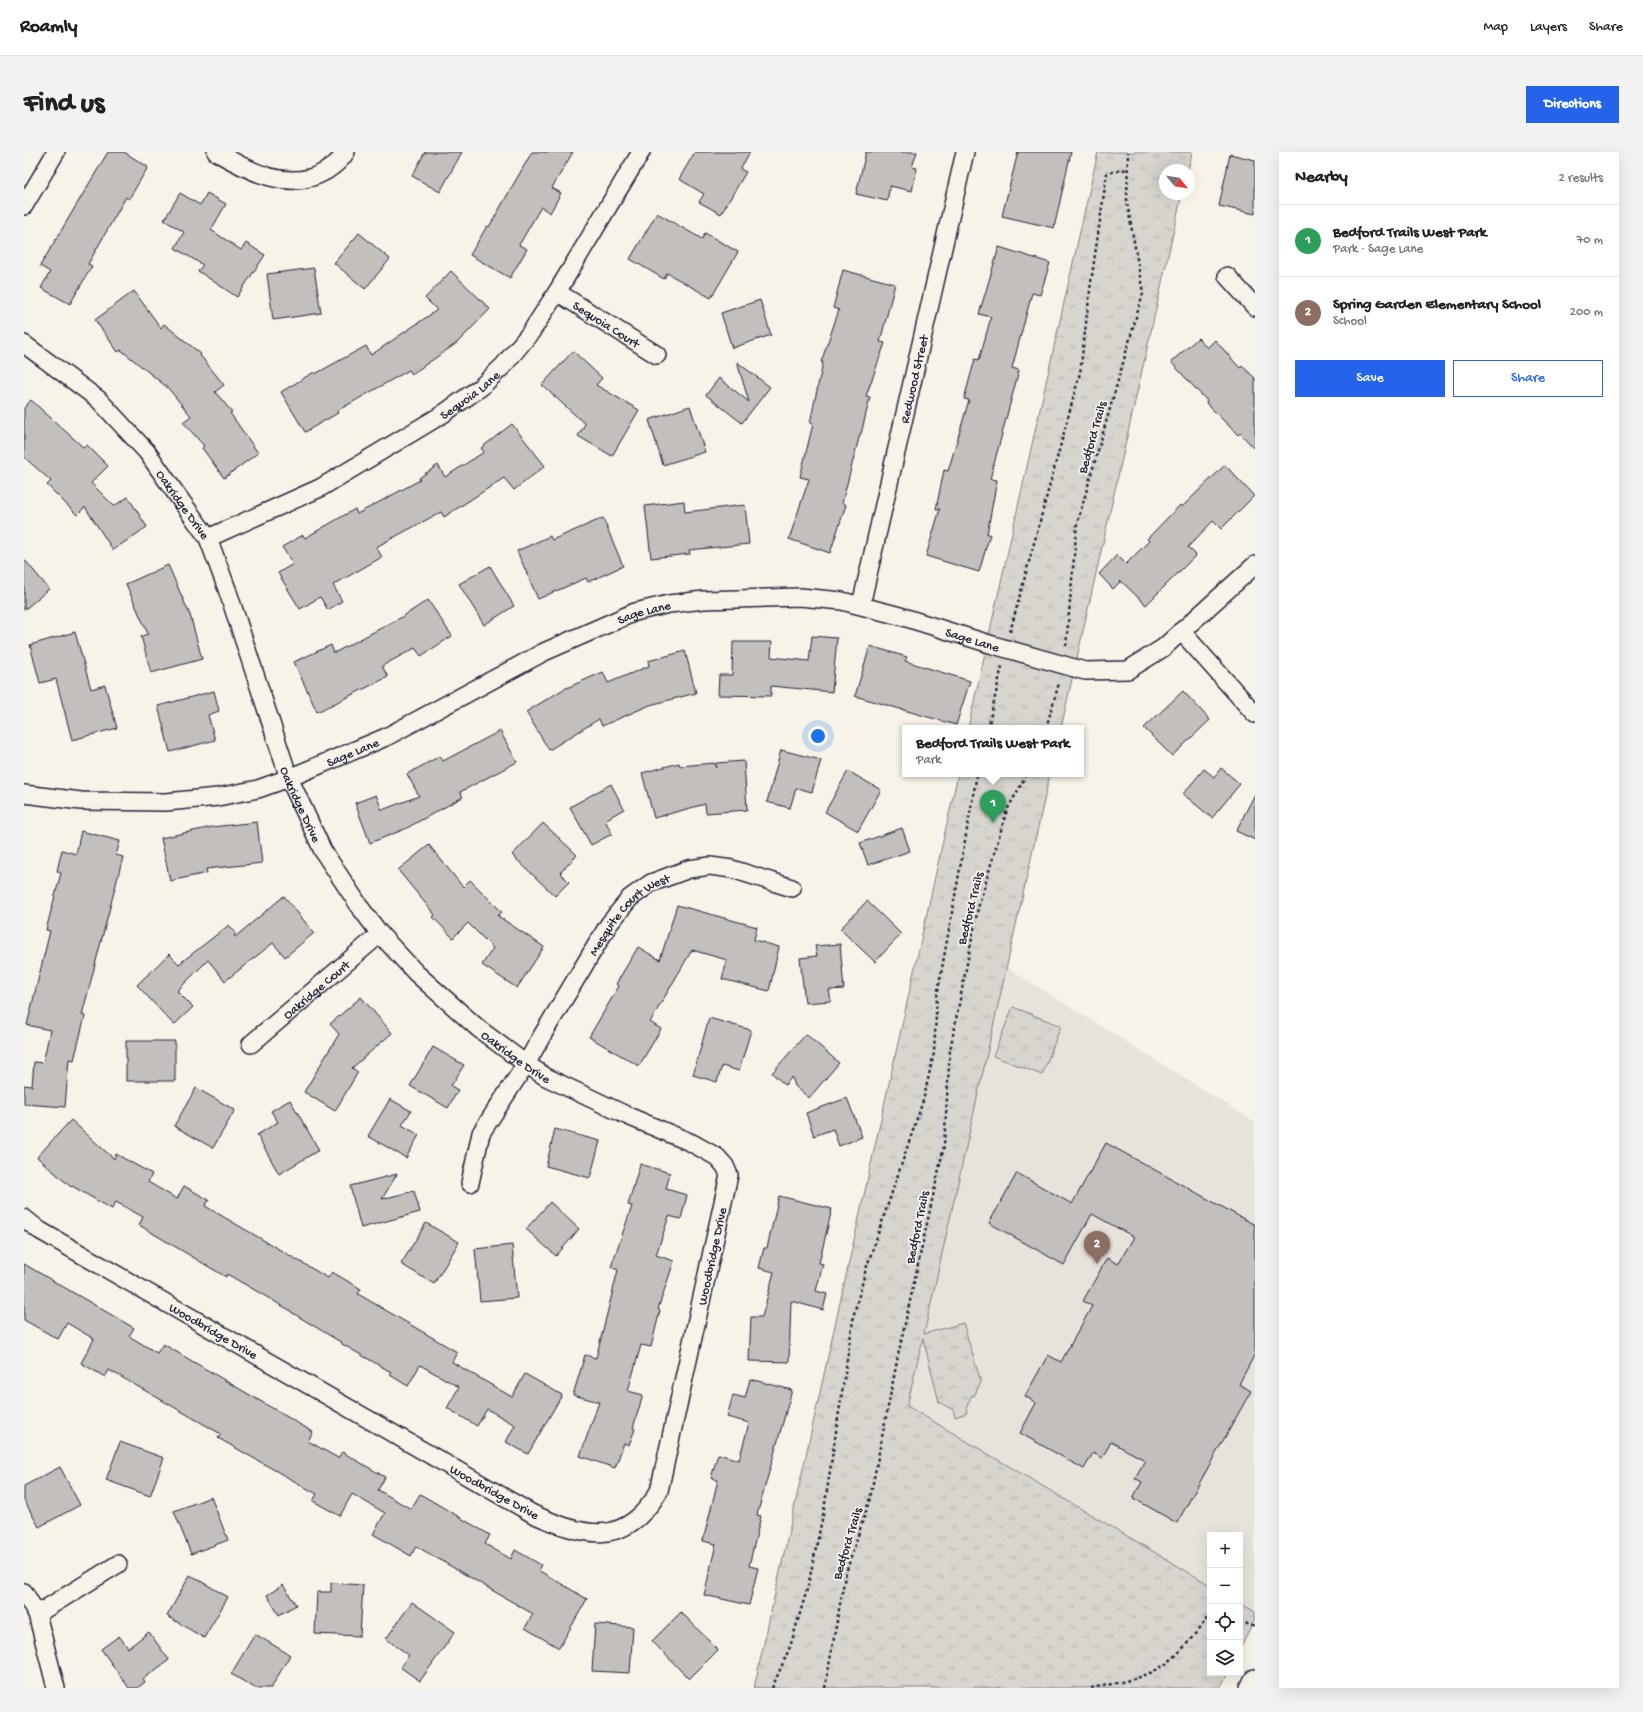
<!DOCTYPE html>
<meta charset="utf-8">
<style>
:root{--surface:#fff;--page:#f2f2f2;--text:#222;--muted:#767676;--line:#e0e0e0;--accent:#2563eb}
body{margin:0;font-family:"Gochi Hand",sans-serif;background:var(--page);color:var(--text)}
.controls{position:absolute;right:12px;bottom:12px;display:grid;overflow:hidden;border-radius:0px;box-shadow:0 4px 16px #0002}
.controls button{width:36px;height:36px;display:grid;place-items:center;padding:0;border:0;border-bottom:1px solid var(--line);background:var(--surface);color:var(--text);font:20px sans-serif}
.compass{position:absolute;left:1135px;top:12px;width:36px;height:36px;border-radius:50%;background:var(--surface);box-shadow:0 4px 16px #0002;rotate:120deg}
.you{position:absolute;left:794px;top:584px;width:14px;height:14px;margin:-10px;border:3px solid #fff;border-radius:50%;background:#1a73e8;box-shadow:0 0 0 6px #1a73e833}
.badge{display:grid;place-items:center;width:26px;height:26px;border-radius:50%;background:var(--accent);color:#fff;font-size:13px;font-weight:700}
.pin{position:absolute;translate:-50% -33px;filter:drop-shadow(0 1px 2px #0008)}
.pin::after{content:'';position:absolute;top:21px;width:14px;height:12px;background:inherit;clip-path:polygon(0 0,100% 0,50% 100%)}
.popup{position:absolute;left:878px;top:573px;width:182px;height:52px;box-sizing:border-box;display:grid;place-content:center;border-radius:0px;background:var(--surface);filter:drop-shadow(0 1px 3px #0005);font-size:13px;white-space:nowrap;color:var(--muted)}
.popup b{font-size:15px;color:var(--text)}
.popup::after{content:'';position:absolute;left:50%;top:100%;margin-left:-8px;border:8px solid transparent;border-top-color:var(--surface)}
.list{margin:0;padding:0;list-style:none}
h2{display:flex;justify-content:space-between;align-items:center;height:52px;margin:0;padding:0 16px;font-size:17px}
h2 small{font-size:13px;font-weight:400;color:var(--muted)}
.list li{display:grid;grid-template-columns:26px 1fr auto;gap:12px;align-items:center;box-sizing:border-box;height:72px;padding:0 16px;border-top:1px solid var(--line)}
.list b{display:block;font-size:15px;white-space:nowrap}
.list p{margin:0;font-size:13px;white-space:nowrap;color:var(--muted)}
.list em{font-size:13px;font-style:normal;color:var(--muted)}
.actions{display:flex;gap:8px;padding:12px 16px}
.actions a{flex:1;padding:9px 0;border:1px solid var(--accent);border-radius:0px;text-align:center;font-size:14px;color:var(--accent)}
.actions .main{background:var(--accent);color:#fff}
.icon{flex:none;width:22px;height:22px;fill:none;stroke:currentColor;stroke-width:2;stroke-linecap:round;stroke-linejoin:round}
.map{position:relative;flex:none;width:1231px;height:1536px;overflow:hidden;border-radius:0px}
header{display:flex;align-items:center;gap:24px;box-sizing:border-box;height:56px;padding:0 20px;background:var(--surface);border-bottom:1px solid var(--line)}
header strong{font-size:19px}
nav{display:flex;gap:22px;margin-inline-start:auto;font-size:14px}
.intro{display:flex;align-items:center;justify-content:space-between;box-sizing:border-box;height:96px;padding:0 24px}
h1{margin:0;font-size:28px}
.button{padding:10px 18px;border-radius:0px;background:var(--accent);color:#fff;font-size:14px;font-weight:700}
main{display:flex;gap:24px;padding:0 24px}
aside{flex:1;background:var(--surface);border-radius:0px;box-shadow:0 4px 16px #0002}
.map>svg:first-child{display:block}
.built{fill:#e7e3db}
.grass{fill:url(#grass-tufts);stroke:#7d7c85}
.building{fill:#c2bfbd;stroke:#22223b}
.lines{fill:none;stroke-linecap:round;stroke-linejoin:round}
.minor-casing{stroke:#22223b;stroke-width:20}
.tertiary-casing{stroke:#22223b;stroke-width:24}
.path{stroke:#22223b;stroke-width:2.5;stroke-dasharray:3 3;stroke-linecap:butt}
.minor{stroke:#f7f3e8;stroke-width:17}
.tertiary{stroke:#f7f3e8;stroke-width:21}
.labels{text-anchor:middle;stroke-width:3.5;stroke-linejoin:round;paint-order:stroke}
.street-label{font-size:13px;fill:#22223b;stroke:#f7f3e8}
</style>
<header>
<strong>Roamly</strong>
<nav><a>Map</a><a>Layers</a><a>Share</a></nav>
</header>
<div class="intro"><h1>Find us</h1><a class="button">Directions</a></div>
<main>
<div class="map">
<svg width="1231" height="1536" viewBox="0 0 1231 1536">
<defs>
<pattern id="grass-tufts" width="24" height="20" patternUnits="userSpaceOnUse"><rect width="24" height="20" fill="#d8d5cf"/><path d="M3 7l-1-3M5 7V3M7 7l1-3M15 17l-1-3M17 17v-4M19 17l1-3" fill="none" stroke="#b9b7b3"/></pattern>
</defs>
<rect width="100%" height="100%" fill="#f7f3e8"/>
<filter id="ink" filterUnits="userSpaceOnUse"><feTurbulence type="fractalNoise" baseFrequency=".025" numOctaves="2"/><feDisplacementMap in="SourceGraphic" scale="8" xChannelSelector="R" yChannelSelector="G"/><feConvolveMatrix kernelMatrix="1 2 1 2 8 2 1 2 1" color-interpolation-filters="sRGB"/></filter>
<g filter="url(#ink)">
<path class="built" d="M 982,815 L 1231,970 L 1231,1460 L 1216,1451 L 1216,1383 L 1186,1383 L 1186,1433 L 883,1254 Z"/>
<path class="grass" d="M 1074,0 L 1168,0 L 1164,18 L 1141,18 L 1141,42 L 1158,42 L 1037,576 L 944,576 Z
M 934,622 L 1026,622 L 900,1182 L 939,1171 L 957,1230 L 950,1244 L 948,1243 L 942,1256 L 943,1261 L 931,1265 L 929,1258 L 915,1250 L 899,1186 L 883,1254 L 1186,1433 L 1186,1521 L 1204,1521 L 1196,1536 L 730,1536 Z
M 989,855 L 1037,874 L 1018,923 L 969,904 Z
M 1216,1451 L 1231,1460 L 1231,1467 L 1216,1497 Z"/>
<path class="building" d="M 84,0 L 100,0 L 124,15 L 105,47 L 102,45 L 64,112 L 68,114 L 46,152 L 17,136 L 26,120 L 16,114 Z
M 401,0 L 438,0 L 416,40 L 388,24 Z
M 508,0 L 549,0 L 528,36 L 537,41 L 526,61 L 517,55 L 495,93 L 503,97 L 486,126 L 446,103 L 463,74 L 465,75 Z
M 671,0 L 726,0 L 716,17 L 722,20 L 697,62 L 675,50 L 680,42 L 655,27 Z
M 842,0 L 893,0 L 888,15 L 893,16 L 888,39 L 866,34 L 863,49 L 832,42 Z
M 994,0 L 1047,0 L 1030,76 L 978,64 Z
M 1206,2 L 1231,8 L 1231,62 L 1195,54 Z
M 156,41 L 176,53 L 183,41 L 202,52 L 187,78 L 217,98 L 222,91 L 241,103 L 213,145 L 174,119 L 179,113 L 151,96 L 160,80 L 140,68 Z
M 633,61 L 678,87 L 681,81 L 714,100 L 687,146 L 643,121 L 640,127 L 606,107 Z
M 335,81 L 366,107 L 341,137 L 310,111 Z
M 975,95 L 1026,111 L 1016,143 L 1008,141 L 988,216 L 995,218 L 966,327 L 973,328 L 963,382 L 966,382 L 955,420 L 902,404 L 916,357 L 912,357 L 920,318 L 924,319 L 945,248 L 940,247 L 951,207 L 955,208 L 967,165 L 955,162 Z
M 290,116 L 297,161 L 249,168 L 243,122 Z
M 819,118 L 871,132 L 856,190 L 861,191 L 842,244 L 846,245 L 837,282 L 836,282 L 818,351 L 822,353 L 806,401 L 765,387 L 785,327 L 776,325 L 789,272 L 786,271 L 799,210 L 797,210 L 815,158 L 809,156 Z
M 427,119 L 466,157 L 433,191 L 388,222 L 385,218 L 313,259 L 314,261 L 281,280 L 257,240 L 290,220 L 291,222 L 342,194 L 347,203 L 413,158 L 401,146 Z
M 110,139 L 137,176 L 140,172 L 177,202 L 176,203 L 200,233 L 191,240 L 208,260 L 206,261 L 234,301 L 200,326 L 178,296 L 180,294 L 159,270 L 167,264 L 144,236 L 97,198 L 94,200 L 71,168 Z
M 736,148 L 747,183 L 708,196 L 697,161 Z
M 1174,186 L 1183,196 L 1191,188 L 1216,216 L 1218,214 L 1231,226 L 1231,297 L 1216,281 L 1214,283 L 1182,251 L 1183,249 L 1147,210 Z
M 549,199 L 578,226 L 572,233 L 615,258 L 588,304 L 554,284 L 561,272 L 518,233 Z
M 713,210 L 746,235 L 718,271 L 682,243 L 695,226 L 725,250 Z
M 7,248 L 60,296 L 63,293 L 84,314 L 67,331 L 90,354 L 104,345 L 123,375 L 89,398 L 61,355 L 53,363 L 23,333 L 27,329 L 0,305 L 0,256 Z
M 666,254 L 681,300 L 639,313 L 625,268 Z
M 488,272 L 521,314 L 490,338 L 480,326 L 420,365 L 417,360 L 352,395 L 358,405 L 309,433 L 318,449 L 304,458 L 296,445 L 276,457 L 254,421 L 269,412 L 258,395 L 279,383 L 281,386 L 331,357 L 333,362 L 396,328 L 395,326 L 414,313 L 421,325 L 460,300 L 457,296 Z
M 1201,313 L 1230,344 L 1197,377 L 1189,369 L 1164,395 L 1172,403 L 1122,453 L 1097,429 L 1089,437 L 1075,422 L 1093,403 L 1102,412 L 1125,389 L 1123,387 L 1156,353 L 1158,355 Z
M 660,349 L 661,360 L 721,353 L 725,392 L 665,398 L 666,402 L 627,406 L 621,354 Z
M 579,366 L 599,414 L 564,430 L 562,426 L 514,447 L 493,399 L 526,384 L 528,388 Z
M 0,407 L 25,437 L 0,458 Z
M 144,413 L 166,463 L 178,507 L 127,521 L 117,484 L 124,482 L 102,432 Z
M 466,414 L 490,454 L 460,473 L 435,432 Z
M 404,448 L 428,484 L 397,504 L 391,496 L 358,514 L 364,525 L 293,560 L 270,510 L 307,493 L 310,501 L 378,465 Z
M 51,480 L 67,537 L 81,533 L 93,576 L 48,588 L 32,527 L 16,531 L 6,493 Z
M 788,484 L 813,486 L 808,540 L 747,534 L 747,544 L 694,543 L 695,523 L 708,523 L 709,490 L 748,490 L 747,505 L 785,509 Z
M 846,494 L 883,505 L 881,509 L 946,529 L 932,573 L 831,544 Z
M 661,499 L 672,541 L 626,553 L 578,574 L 575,567 L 525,598 L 502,560 L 538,538 L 579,520 L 584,531 L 625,514 L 624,509 Z
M 190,539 L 195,559 L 184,563 L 191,588 L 146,600 L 134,554 Z
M 1159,539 L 1186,568 L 1148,604 L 1120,576 Z
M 476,579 L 493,610 L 436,640 L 439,645 L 381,677 L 346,691 L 331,651 L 352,643 L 358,658 L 395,644 L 383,622 L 416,604 L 419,609 Z
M 757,598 L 797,608 L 788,640 L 772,636 L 766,656 L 743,650 Z
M 720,609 L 723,658 L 682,661 L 681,652 L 630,666 L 618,621 L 655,611 L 656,614 L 690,611 L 692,616 L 692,611 Z
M 1197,616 L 1216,632 L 1188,666 L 1159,642 L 1180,617 L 1190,625 Z
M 824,619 L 857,638 L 834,679 L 801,660 Z
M 587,632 L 600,657 L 581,668 L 588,682 L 567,693 L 546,655 Z
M 1231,642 L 1231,688 L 1212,679 Z
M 233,670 L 238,711 L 182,717 L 183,721 L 146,729 L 137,686 L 188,675 Z
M 519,671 L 553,703 L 536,721 L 545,730 L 531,744 L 488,703 Z
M 878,676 L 886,699 L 844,713 L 836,691 Z
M 57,679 L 96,689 L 92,703 L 99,705 L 58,863 L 61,864 L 50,908 L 45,907 L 41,955 L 0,952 L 0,933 L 8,934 L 10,910 L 19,911 L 26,878 L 3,873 L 26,779 L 22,778 L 37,721 L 33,719 L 38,698 L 52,702 Z
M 405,693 L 439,735 L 446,728 L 478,760 L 474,764 L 520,795 L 493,836 L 458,813 L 469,796 L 444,771 L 429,786 L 409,765 L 411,763 L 374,718 Z
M 260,744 L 290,781 L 261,805 L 249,791 L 201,829 L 184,808 L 153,839 L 169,855 L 150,873 L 113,833 L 145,802 L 155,812 L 205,773 L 212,781 L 210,783 L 211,785 Z
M 843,749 L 877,782 L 851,810 L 816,777 Z
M 653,753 L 733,775 L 730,788 L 755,795 L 745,839 L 698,827 L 703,808 L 668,798 L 626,870 L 637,877 L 615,914 L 565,885 L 595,834 L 592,832 L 614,795 L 636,808 Z
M 816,792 L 820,837 L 805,838 L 807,849 L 781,851 L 776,806 L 793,804 L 791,794 Z
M 337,845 L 368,881 L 328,916 L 334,920 L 311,959 L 280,940 L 315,882 L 306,872 Z
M 685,866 L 727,878 L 715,919 L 698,914 L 693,930 L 669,923 Z
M 782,882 L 815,911 L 785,946 L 771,934 L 768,925 L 761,933 L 748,921 Z
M 102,889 L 151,889 L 151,929 L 102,929 Z
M 409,895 L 440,913 L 427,934 L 434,938 L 424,956 L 386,934 Z
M 172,936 L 211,958 L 189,996 L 150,974 Z
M 823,946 L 838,985 L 815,994 L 809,977 L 790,984 L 782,961 Z
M 366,947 L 387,959 L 378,973 L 395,983 L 382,1006 L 344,984 Z
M 266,948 L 295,998 L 255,1022 L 233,983 L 254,970 L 247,959 Z
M 47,968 L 90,1007 L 92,1002 L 128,1022 L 124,1030 L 153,1047 L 160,1034 L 185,1048 L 181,1054 L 304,1126 L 308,1120 L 337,1137 L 334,1142 L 433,1200 L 428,1210 L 488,1245 L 501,1222 L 538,1243 L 504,1302 L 482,1290 L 491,1273 L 463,1257 L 453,1274 L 423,1256 L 435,1235 L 396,1213 L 384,1234 L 366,1223 L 367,1220 L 318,1192 L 318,1191 L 267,1160 L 267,1159 L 203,1122 L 202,1125 L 115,1073 L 119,1065 L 92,1050 L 88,1057 L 48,1034 L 47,1035 L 13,1005 Z
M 531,977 L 576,989 L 566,1026 L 522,1014 Z
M 1082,991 L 1231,1073 L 1231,1202 L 1215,1232 L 1227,1239 L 1153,1371 L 1109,1346 L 1118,1330 L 1111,1326 L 1121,1308 L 1087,1290 L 1078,1306 L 1069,1301 L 1060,1317 L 996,1281 L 1012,1251 L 1001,1244 L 1024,1203 L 1037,1210 L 1068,1154 L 1059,1149 L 1083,1106 L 1094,1112 L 1110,1085 L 1068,1062 L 1040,1113 L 965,1071 L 993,1021 L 1048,1052 Z
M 616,1012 L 646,1021 L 642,1037 L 663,1043 L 657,1067 L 645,1064 L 632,1103 L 650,1109 L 634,1157 L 636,1158 L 627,1195 L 617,1193 L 604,1239 L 619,1243 L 609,1276 L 611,1277 L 605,1293 L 600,1291 L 591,1316 L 556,1304 L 575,1250 L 549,1243 L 561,1203 L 572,1206 L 594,1118 L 587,1115 L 608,1054 L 604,1053 Z
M 373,1022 L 358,1047 L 390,1039 L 396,1060 L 337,1076 L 326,1034 Z
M 755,1044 L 808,1057 L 795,1111 L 799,1112 L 792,1139 L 803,1142 L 799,1158 L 767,1149 L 765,1210 L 725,1209 L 727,1165 L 738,1165 L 750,1120 L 735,1116 L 740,1096 L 743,1096 Z
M 526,1050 L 555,1077 L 532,1104 L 502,1077 Z
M 402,1071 L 435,1090 L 410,1132 L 377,1112 Z
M 488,1093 L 493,1146 L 456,1149 L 451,1097 Z
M 0,1112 L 110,1176 L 105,1184 L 133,1201 L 139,1192 L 289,1280 L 284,1289 L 314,1306 L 318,1300 L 361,1325 L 354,1338 L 387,1357 L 396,1342 L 466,1383 L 461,1392 L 487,1407 L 491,1398 L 517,1413 L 514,1418 L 563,1447 L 535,1496 L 501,1476 L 509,1462 L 392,1394 L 387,1404 L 349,1382 L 361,1361 L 328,1342 L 316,1364 L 289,1349 L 293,1342 L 194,1286 L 197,1282 L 85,1218 L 81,1225 L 57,1211 L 70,1187 L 43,1171 L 34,1187 L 0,1168 Z
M 726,1227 L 768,1238 L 733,1363 L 737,1364 L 725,1414 L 734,1416 L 725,1453 L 680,1443 L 692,1392 L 679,1389 L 694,1328 L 687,1326 L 694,1302 L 715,1308 L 725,1271 L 703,1265 L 709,1243 L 721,1246 Z
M 96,1290 L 140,1306 L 126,1344 L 82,1328 Z
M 36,1315 L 56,1353 L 15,1375 L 0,1348 L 0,1334 Z
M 187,1345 L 204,1388 L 167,1402 L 150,1359 Z
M 166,1423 L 204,1445 L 180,1486 L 143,1464 Z
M 307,1431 L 339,1433 L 336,1484 L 291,1482 L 293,1440 L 307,1440 Z
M 259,1433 L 272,1453 L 255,1463 L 243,1443 Z
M 388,1450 L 431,1480 L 396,1529 L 376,1515 L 385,1503 L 362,1487 Z
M 657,1460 L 694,1498 L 665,1527 L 628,1489 Z
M 571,1472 L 609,1475 L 606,1521 L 568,1519 Z
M 125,1480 L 145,1508 L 119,1527 L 121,1530 L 113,1536 L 105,1536 L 77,1497 L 95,1484 L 104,1496 Z
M 231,1482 L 266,1503 L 247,1536 L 231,1536 L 207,1522 Z"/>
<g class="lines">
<defs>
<g id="minor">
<path d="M 192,0 C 225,19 265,41 302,19 C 310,14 317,8 322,0"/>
<path d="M 0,54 L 32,0"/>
<path d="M 1203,124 L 1231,155"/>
<path id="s1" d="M 533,140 L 633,203"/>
<path id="s2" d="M 0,192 L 74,247 L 123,300 L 153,343 L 184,386 L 203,437 L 265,626 L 299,699 L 338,758 L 356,782 L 392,821 L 455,877 L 502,912 L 522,925 L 604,964 L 668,991 L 693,1005 L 701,1014 L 705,1023 L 635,1339 C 602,1396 561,1385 509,1362 L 15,1078 L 0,1066"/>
<path id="s3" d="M 184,386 L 296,336 L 419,262 L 457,235 L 479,214 L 507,180 L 533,140 L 617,0"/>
<path id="s4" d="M 837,453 L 941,0"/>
<path d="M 1157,479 L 1231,562"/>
<path id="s5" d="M 0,642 L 57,649 L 142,650 L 194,645 L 234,637 L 265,626 L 362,585 L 520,500 L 611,460 L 645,452 L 680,448 L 776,445 L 818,449 L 876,464 L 969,493 L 1061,519 L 1104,518 L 1139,496 L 1231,413"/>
<path id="s6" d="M 227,892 L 356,782"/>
<path id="s7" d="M 446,1031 L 457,981 L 502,912 L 519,882 L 585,772 L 606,746 L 627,731 L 665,717 L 686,714 L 708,717 L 768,736"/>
<path d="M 0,1440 L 13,1462 L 32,1536"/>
<path d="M 13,1462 L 94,1412"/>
</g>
<path id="tertiary" d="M 1227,1536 L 1231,1528"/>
</defs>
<use href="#minor" class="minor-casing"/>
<use href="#tertiary" class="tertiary-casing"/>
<path class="path" d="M 986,480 L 1056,221 L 1067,130 L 1083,21 L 1104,17
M 1042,494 L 1053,372 L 1119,141 L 1103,50 L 1104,0
M 964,576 L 978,514
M 1022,576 L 1035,531
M 1216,1469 L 1231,1475
M 748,1536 L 766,1495 L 784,1434 L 800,1358 L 830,1162 L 842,1117 L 899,949 L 910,901 L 913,844 L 953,622
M 801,1536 L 821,1424 L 846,1346 L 875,1199 L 920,994 L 926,898 L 954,756 L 983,658 L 1003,622
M 1067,1536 C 1093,1531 1122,1527 1143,1511 C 1160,1498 1172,1480 1186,1463"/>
<use href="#minor" class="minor"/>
<use href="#tertiary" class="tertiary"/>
</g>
</g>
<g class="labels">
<g class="street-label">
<text dy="5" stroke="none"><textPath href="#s1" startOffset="59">Sequoia Court</textPath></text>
<text dy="5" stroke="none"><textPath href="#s4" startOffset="232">Redwood Street</textPath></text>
<text dy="5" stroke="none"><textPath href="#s3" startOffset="299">Sequoia Lane</textPath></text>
<text transform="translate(1067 285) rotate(-74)" y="5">Bedford Trails</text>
<text dy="5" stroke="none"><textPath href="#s2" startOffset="228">Oakridge Drive</textPath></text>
<text dy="5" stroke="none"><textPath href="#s5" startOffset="661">Sage Lane</textPath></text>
<text dy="5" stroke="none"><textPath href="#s5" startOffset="997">Sage Lane</textPath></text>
<text dy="5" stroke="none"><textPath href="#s5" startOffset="337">Sage Lane</textPath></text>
<text dy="5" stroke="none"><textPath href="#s2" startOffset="552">Oakridge Drive</textPath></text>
<text transform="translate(945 756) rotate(-76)" y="5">Bedford Trails</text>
<text dy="5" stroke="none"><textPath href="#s7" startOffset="318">Mesquite Court West</textPath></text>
<text dy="5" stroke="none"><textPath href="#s6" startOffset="85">Oakridge Court</textPath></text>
<text dy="5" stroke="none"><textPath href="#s2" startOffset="888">Oakridge Drive</textPath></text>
<text transform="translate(892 1075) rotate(-78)" y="5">Bedford Trails</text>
<text transform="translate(687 1104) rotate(-78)" y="5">Woodbridge Drive</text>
<text transform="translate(190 1178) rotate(30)" y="5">Woodbridge Drive</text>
<text transform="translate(471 1339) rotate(29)" y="5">Woodbridge Drive</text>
<text transform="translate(822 1391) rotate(-73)" y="5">Bedford Trails</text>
</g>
</g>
</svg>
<div class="controls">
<button>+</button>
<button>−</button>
<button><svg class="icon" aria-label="locate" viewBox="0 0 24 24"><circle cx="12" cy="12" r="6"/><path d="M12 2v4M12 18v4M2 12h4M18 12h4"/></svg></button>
<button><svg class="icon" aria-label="layers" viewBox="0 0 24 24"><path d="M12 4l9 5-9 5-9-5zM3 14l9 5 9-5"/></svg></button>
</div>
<svg class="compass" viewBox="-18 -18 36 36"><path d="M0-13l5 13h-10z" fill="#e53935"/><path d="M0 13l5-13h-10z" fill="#767676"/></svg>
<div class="you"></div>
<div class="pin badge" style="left:969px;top:671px;background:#2e9e5b">1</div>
<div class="popup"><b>Bedford Trails West Park</b>Park</div>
<div class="pin badge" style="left:1073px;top:1112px;background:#8d6e63">2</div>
</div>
<aside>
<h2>Nearby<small>2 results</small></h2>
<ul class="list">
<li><span class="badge" style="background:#2e9e5b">1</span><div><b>Bedford Trails West Park</b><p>Park · Sage Lane</p></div><em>70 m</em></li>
<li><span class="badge" style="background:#8d6e63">2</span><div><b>Spring Garden Elementary School</b><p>School</p></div><em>200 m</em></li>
</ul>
<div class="actions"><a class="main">Save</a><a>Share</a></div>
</aside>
</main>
